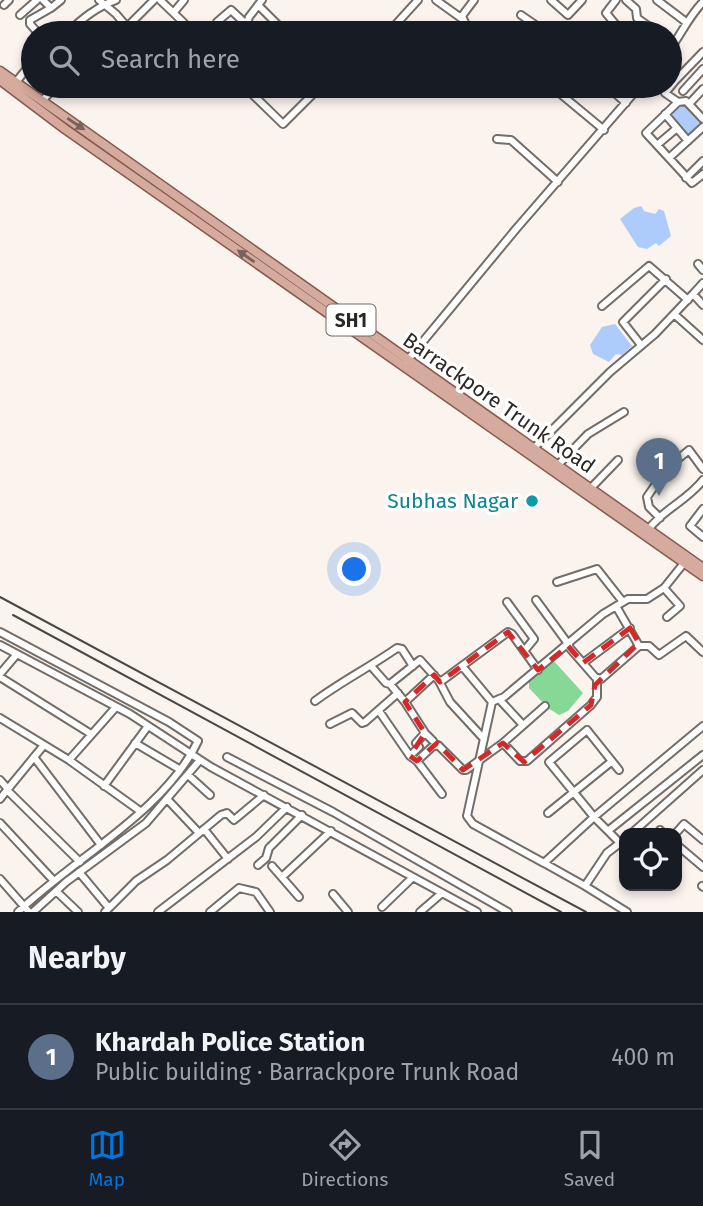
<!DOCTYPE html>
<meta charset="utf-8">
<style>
:root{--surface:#171b24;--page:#20242c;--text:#f1f3f6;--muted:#9ea1a6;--line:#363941;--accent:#0275dc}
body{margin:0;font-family:"Fira Sans",sans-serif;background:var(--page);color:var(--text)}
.controls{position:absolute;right:21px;bottom:21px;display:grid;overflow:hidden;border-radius:14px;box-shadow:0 4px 10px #0003}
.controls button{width:63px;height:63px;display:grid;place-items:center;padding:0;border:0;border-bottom:2px solid var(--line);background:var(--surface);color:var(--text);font:35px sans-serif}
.you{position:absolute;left:355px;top:570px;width:24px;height:24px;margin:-18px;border:5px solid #fff;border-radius:50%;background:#1a73e8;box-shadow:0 0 0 10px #1a73e833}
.badge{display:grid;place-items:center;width:46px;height:46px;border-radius:50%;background:var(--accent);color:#fff;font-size:23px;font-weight:700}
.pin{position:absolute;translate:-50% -58px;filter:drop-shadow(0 2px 4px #0008)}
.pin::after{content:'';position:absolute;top:37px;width:24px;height:21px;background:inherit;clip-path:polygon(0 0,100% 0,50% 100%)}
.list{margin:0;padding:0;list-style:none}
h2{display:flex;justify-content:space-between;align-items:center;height:91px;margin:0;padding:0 28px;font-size:30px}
h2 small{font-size:23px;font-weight:400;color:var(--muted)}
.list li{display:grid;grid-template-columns:46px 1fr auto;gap:21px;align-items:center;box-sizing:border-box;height:105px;padding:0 28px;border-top:2px solid var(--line)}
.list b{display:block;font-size:26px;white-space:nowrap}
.list p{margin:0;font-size:23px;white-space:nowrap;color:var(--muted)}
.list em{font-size:23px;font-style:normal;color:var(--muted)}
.icon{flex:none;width:38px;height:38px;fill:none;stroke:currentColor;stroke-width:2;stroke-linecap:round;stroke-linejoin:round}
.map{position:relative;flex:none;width:703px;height:912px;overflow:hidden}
.search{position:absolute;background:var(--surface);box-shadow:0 4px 10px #0003;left:21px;right:21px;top:21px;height:77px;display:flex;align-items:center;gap:18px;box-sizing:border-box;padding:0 24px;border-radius:38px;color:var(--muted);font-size:26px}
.sheet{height:196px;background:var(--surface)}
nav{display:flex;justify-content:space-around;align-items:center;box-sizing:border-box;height:98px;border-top:2px solid var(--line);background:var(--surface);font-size:19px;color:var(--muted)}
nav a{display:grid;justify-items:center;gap:4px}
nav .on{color:var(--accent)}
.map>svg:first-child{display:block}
.green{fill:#87d796}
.water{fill:#aeccfb}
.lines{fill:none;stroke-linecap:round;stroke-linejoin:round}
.minor-casing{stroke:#726d68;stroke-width:10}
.major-casing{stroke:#88584b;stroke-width:11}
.minor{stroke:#fff;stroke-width:6}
.major{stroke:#d6ab9f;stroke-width:8}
.rail{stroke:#4a4744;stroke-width:2}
.oneway{fill:#77625c}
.marked{fill:none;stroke:#d62828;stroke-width:5;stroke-dasharray:14 9;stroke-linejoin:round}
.culture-dot{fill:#0f9aa8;stroke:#fff;stroke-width:2.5}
.labels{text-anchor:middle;stroke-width:7;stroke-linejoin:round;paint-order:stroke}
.shield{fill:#fff;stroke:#6a6866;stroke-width:2}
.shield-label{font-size:19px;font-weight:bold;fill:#2a2725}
.street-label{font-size:21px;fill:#2a2725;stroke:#fff}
.culture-label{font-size:21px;fill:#0d838f;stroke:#fff;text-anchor:end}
</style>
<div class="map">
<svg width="703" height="912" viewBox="0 0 703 912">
<rect width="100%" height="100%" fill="#faf3ee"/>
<path class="green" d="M 552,659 L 583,693 L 568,711 L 559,715 L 548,708 L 529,688 L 529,682 Z"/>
<path class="water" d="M 680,104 L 685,104 L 702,123 L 687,137 L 676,124 L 671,115 Z
M 641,206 L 644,211 L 655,214 L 659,209 L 664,211 L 671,236 L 659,246 L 656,243 L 647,249 L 638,247 L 620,219 L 634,208 Z
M 615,324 L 632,346 L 622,355 L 616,354 L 609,362 L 593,354 L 590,345 L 602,327 Z"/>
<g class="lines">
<defs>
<path id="minor" d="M 43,0 L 51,8 L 61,0
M 99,0 L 116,14 L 127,27 L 122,33
M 160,0 L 184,23 L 174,33
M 436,0 L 461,18
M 551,0 L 568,15 L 582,0
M 626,0 L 636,9 L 637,18 L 658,33
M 657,0 L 686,22
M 4,5 L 9,0
M 258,5 L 281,28 L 291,33
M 174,12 L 184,0
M 20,15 L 37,0
M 521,15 L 547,33
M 217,22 L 231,10 L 247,25
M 127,27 L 154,0
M 38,33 L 30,24 L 30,20 L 51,8
M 67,33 C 82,19 96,7 116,0
M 244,33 L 249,17 L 262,0
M 388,33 L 418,0
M 461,33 L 466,25 L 462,16 L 474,0
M 596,33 L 600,31 L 605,33
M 609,33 L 616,25 L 606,13 L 616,0
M 670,49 C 682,33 689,16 703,2
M 670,77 L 675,81 L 665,93 L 678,102 L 686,101 L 703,119
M 675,81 L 703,52
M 16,82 L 33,61
M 244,86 L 283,124 L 321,86
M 516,86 L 525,92 L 532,86
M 551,86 L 604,130
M 607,86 L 626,103
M 683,91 L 703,69
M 256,97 L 267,86
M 42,101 L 56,86
M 678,102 L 646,133 L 669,158 L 703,127
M 689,104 L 703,89
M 665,114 L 688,141
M 497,139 L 511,140 L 558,182
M 657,145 L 677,128
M 669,158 L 692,183 L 703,174
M 686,178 L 703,161
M 698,264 L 703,270
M 693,294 L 703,283
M 602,306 L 649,266 L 688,300
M 674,314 L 693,294 L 703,305
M 641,345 L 623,322 L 666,279
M 406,362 L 516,229 L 640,86
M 533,449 L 610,372 L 655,334 L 674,314 L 703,340
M 557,466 L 588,434 L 624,412
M 590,489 L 618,460
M 703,509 L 690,526 L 703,537
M 660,518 L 649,507 L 647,497 L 667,468 L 689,450 L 703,469
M 646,533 C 661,510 687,501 703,480
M 557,582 L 597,569 L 623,602
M 664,588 L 680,606 L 667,617
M 536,600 L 569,645
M 507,602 L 534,639 L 524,651
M 0,632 L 169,722 L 198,741 C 165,811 73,859 18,912
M 0,645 L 130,714 L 211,767 L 477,912
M 568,646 L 595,677 L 601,679 L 639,646 L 616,606
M 639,646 L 649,646 L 659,655 L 686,636 L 703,652
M 583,663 L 630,628
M 371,666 L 386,683 L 390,684 L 420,660 L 439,681 L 443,680 L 508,632 L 512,634 L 538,670
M 462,666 L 492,702 L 504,697 L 603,614 L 628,599 L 647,599 L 664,588 L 684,563
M 0,674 L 17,654
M 0,677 L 91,734
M 439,681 L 450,702 L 484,739
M 390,684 L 405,702 L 425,733
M 499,699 L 523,725
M 315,701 C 342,681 370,667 397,648 L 402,649 L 413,666
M 405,702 L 434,675
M 492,702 L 467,816 L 473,824 L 544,863 L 594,817 L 703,726
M 379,711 L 410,756 L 417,761 L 442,794
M 0,718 L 69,760 L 140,811
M 330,724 L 352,713 L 362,723 L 365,722 L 398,693
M 135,743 L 179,769
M 503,743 L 520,761 L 527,761 L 591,705 L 597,697 L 597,679
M 410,756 L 419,747 L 416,743 L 425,733 L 433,741
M 34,757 L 101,845
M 227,757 L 333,812 L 508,912
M 69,760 L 116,707
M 417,761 L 432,747 L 438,745 L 463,770 L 466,770 L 503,743 L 545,706
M 619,770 L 587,730 L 549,762 L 594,817 L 620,843 L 624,840
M 188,775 L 210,795
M 0,780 L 8,789
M 104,786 L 148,726
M 7,790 L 44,745
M 0,799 L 7,790 L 80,862
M 168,800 L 199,833
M 548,813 L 611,762
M 0,823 L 54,881
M 204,829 L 228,859
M 609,830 L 703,755
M 660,830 L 663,833
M 632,833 L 703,770
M 676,833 L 684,824 L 703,840
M 677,845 L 703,867
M 544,863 L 585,886 L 627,912
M 258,865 L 266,858 L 269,848 L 302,815
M 272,866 L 299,897
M 79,872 L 109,908
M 282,877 L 331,831
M 0,879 L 29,912
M 585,886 L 607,853 L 620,843
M 702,886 L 703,887
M 56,891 L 78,912
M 333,894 L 348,912
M 382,907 L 412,878
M 33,912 L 66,882 L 146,823 L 200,760
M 105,912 L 136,881 L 167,860 L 221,815 L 227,813 L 234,820 L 264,795
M 158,912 L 256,837 L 287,807
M 210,912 L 239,888 L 256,892 L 270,912
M 420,912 L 442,893"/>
<path id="major" d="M 0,71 L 703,568
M 0,80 L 65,129 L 703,576"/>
</defs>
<use href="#minor" class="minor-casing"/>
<use href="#major" class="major-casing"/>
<use href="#minor" class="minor"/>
<use href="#major" class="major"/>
<path class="rail" d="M 0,597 L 586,912
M 13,615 L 561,912"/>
</g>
<defs><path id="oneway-solid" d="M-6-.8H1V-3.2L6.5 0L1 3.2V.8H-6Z" transform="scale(1.75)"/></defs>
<g class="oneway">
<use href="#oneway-solid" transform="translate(76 124) rotate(34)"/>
<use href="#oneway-solid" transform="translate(246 256) rotate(-145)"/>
</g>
<path class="marked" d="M 630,628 L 639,643 L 595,685 L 591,705 L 524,762 L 503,743 L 463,770 L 437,743 L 417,761 L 410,756 L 425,733 L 405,702 L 434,675 L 440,682 L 508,632 L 538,670 L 568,646 L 583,663 Z"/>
<circle class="culture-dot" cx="532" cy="501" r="7"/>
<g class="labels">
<rect class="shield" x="326.5" y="304.5" width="49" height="31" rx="5"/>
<g class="shield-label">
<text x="351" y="327">SH1</text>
</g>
<g class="street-label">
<text transform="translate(499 403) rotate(35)" y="7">Barrackpore Trunk Road</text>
</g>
<g class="culture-label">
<text x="518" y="508">Subhas Nagar</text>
</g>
</g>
</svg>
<div class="controls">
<button><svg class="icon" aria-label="locate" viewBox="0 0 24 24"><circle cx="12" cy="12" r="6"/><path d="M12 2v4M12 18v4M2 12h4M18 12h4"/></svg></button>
</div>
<div class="you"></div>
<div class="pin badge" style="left:659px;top:496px;background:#5c6f8a">1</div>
<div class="search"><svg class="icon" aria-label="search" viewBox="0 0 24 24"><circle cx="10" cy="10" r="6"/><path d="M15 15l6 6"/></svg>Search here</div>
</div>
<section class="sheet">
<h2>Nearby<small></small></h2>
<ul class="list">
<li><span class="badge" style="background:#5c6f8a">1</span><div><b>Khardah Police Station</b><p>Public building · Barrackpore Trunk Road</p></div><em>400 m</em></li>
</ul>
</section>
<nav>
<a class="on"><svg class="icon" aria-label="map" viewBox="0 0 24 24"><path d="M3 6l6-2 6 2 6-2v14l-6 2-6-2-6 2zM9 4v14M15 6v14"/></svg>Map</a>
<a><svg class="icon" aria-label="directions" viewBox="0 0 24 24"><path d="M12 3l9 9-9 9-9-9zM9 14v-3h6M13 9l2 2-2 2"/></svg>Directions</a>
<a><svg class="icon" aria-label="saved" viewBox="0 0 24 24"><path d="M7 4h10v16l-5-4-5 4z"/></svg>Saved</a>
</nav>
